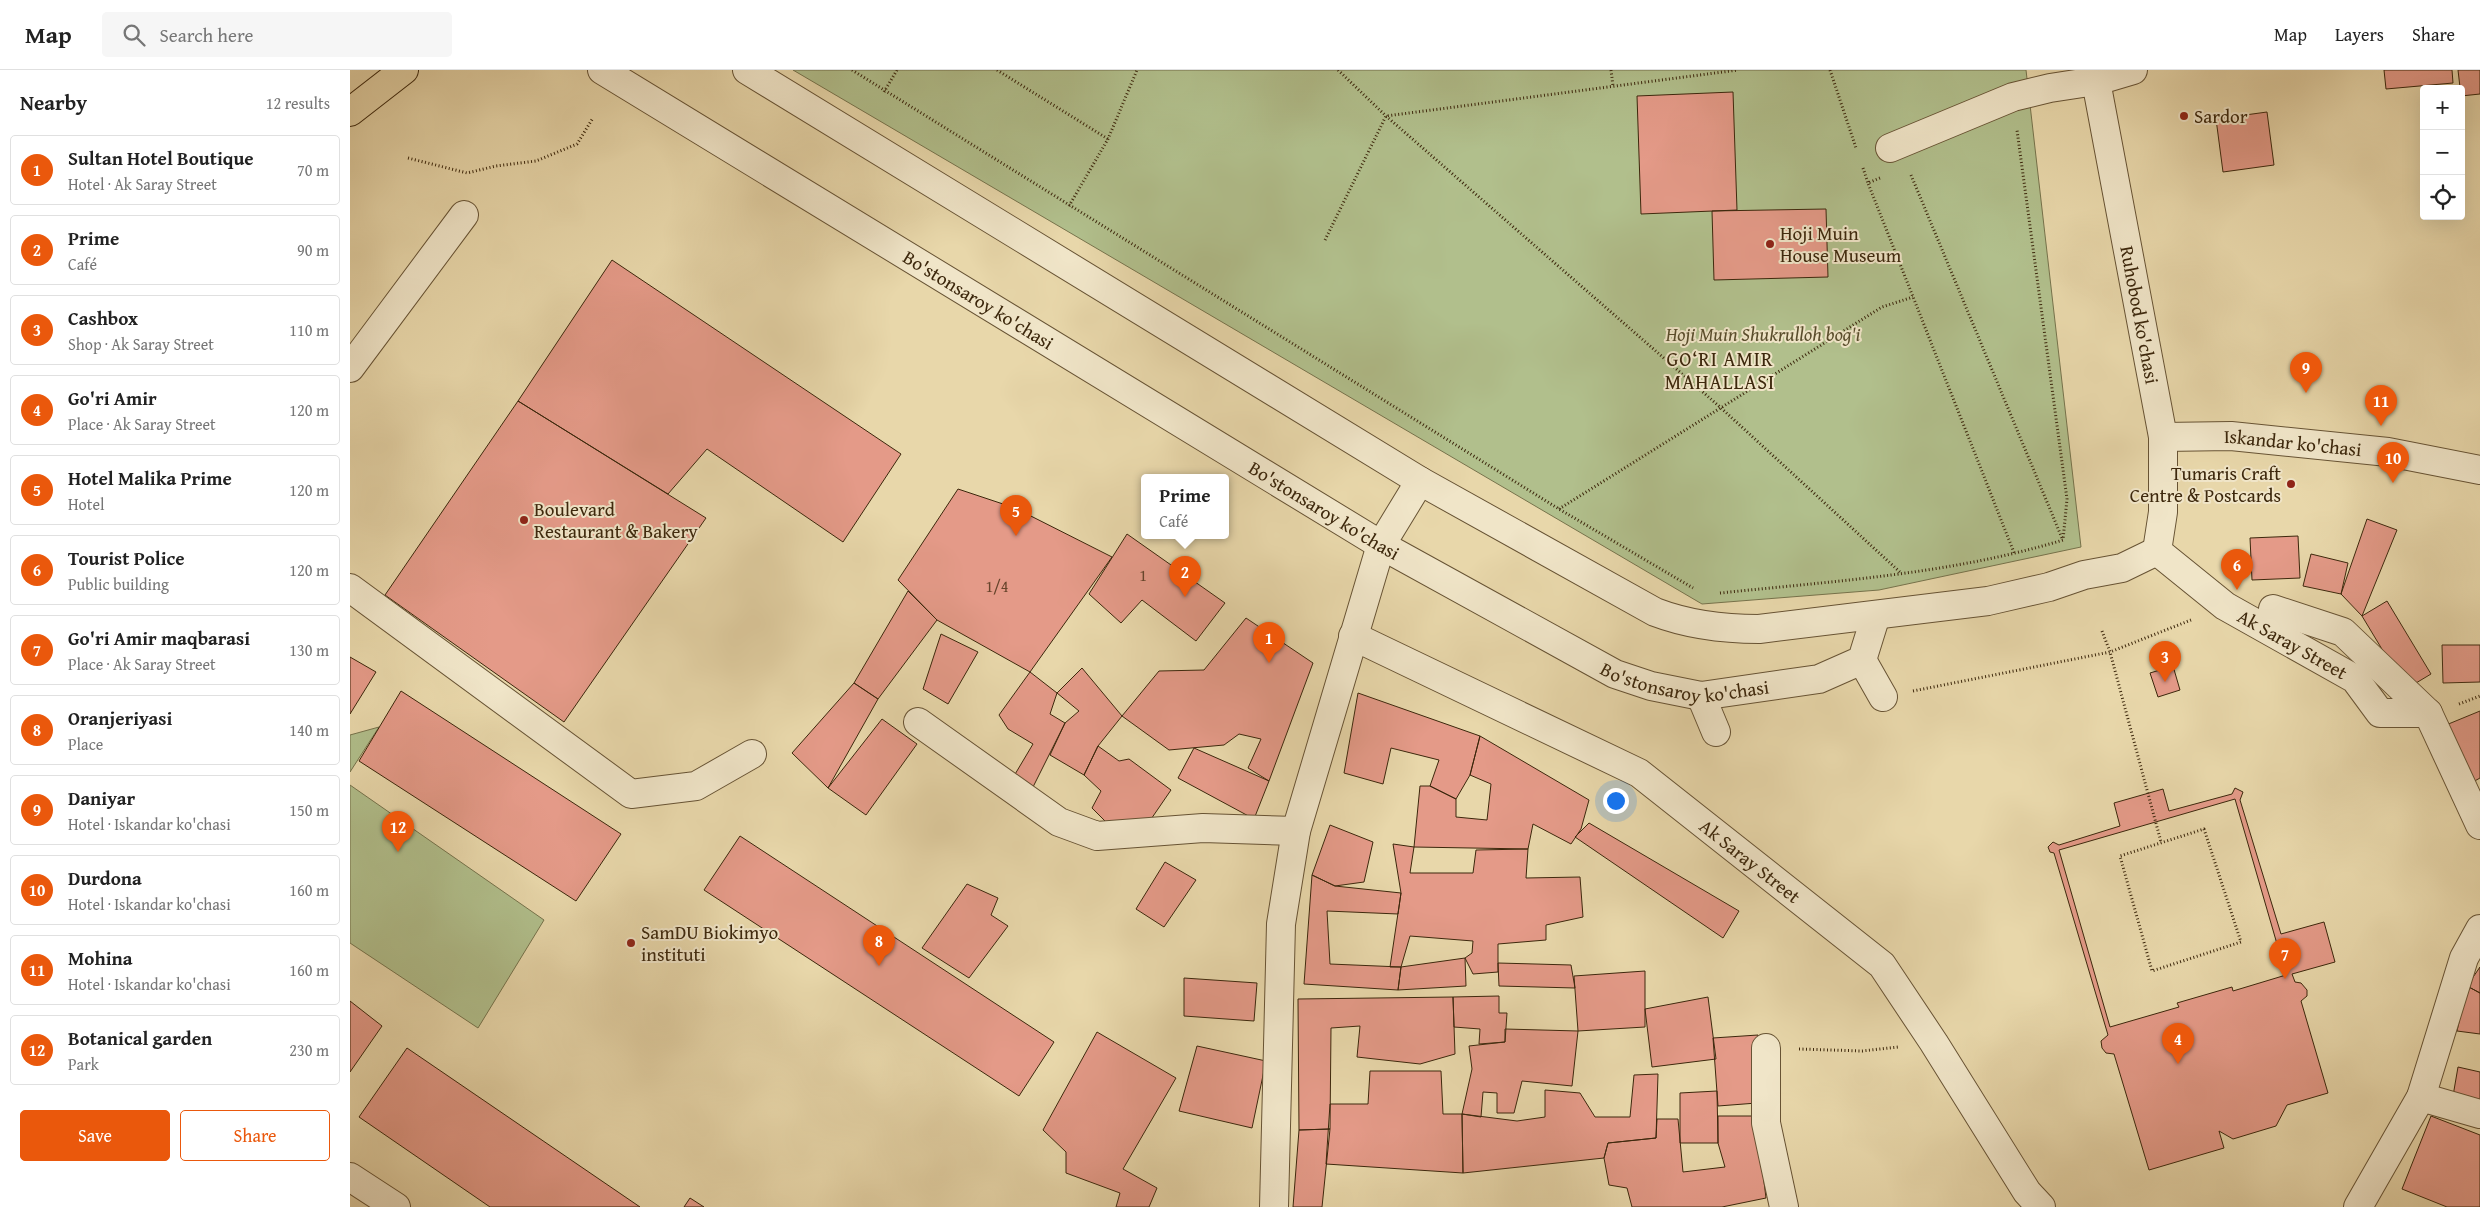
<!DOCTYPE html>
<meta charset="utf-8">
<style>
:root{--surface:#fff;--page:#f6f6f6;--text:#222;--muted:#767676;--line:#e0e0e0;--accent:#ea580c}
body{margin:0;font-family:"Gentium Book Plus",serif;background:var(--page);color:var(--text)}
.controls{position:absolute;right:15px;top:15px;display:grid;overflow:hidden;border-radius:5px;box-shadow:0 5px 20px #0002}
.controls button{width:45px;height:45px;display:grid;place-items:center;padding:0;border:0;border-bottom:1px solid var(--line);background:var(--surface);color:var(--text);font:25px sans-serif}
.you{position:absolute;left:1265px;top:730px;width:18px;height:18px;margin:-12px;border:4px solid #fff;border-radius:50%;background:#1a73e8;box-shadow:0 0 0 8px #1a73e833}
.badge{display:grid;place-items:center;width:32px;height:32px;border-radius:50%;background:var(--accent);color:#fff;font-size:16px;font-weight:700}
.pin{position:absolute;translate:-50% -41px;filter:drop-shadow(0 1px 2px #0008)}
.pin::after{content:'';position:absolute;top:26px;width:18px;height:15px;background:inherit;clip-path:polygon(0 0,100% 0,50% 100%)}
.popup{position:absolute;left:791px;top:404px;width:88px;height:65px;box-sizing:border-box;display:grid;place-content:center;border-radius:5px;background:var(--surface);filter:drop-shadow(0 1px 4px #0005);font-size:16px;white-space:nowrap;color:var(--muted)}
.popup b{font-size:19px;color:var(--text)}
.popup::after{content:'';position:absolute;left:50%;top:100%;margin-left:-10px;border:10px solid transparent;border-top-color:var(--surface)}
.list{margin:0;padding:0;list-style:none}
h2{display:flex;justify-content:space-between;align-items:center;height:65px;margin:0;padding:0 20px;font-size:21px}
h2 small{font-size:16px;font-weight:400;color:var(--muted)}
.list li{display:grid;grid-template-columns:32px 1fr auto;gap:15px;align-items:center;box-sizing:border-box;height:70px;margin:0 10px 10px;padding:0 10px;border:1px solid var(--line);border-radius:5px}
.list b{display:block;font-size:19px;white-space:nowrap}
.list p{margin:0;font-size:16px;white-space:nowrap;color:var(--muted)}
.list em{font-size:16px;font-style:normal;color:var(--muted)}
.actions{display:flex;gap:10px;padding:15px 20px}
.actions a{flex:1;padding:11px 0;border:1px solid var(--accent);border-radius:5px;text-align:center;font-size:18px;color:var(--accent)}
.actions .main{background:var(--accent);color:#fff}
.icon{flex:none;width:28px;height:28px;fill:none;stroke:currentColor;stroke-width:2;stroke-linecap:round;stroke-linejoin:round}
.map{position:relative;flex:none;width:2130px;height:1137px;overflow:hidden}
header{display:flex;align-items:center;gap:30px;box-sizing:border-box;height:70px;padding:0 25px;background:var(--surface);border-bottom:1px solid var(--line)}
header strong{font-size:24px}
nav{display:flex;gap:28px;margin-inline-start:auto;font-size:18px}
.search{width:350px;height:45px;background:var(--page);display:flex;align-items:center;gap:12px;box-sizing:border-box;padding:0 18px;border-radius:5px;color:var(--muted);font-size:19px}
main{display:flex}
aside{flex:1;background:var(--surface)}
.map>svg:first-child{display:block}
.green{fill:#b1bf8c;stroke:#76734c}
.building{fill:#e49a88;stroke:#3c270c;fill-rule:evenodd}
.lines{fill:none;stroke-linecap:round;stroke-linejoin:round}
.minor-casing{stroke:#675334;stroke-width:30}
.major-casing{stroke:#3c270c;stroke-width:30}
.path{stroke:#3c270c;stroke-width:3;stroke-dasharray:1 2.5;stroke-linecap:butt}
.minor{stroke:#f0e5c8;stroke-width:28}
.major{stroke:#e8d7aa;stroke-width:28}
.poi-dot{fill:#8f2418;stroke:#f0e5c8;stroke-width:2}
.labels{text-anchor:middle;stroke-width:4;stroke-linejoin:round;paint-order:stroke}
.number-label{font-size:16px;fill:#66442b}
.poi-label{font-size:19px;fill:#3c270c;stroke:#f0e5c8;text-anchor:start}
.street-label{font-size:19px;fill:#3c270c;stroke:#f0e5c8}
.park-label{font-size:19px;font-style:italic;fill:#594d2c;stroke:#f0e5c8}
.neighbourhood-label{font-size:20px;letter-spacing:1px;fill:#3c270c;stroke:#f0e5c8}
</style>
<header>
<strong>Map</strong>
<div class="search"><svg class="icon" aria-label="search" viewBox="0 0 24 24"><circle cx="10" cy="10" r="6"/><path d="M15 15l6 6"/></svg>Search here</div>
<nav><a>Map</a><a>Layers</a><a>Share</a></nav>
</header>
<main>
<aside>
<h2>Nearby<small>12 results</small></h2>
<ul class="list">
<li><span class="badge">1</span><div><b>Sultan Hotel Boutique</b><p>Hotel · Ak Saray Street</p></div><em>70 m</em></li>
<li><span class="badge">2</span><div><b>Prime</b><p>Café</p></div><em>90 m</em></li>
<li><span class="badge">3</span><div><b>Cashbox</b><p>Shop · Ak Saray Street</p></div><em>110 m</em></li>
<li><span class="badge">4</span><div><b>Go'ri Amir</b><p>Place · Ak Saray Street</p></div><em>120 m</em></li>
<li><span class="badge">5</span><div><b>Hotel Malika Prime</b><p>Hotel</p></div><em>120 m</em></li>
<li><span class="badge">6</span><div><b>Tourist Police</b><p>Public building</p></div><em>120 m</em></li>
<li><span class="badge">7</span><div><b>Go'ri Amir maqbarasi</b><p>Place · Ak Saray Street</p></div><em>130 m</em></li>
<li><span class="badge">8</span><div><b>Oranjeriyasi</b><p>Place</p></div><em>140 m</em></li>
<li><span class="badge">9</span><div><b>Daniyar</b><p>Hotel · Iskandar ko'chasi</p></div><em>150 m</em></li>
<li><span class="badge">10</span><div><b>Durdona</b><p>Hotel · Iskandar ko'chasi</p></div><em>160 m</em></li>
<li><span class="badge">11</span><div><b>Mohina</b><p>Hotel · Iskandar ko'chasi</p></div><em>160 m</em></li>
<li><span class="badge">12</span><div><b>Botanical garden</b><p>Park</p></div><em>230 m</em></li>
</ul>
<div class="actions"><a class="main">Save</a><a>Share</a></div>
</aside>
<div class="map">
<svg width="2130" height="1137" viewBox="0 0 2130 1137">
<rect width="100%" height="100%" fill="#e8d7aa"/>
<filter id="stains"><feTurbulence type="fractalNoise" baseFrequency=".004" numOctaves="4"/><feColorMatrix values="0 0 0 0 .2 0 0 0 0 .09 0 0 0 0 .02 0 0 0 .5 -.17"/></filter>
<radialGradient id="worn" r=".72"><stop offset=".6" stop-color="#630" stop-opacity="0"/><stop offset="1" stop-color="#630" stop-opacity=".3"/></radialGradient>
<path class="green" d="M 443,0 L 1676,0 L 1731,477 L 1529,520 L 1352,534 Z
M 29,657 L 0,702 L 0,665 Z
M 0,715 L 194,850 L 128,958 L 0,873 Z"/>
<path class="building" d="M 2034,0 L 2102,0 L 2103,13 L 2036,19 Z
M 2108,0 L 2130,0 L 2130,24 L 2111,26 Z
M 1383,22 L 1387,140 L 1291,144 L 1287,26 Z
M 1917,42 L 1924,95 L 1873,102 L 1866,49 Z
M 1476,139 L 1478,207 L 1364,210 L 1362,141 Z
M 262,190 L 551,384 L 493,472 L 357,379 L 318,424 L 168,331 Z
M 168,331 L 356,448 L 214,652 L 35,525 Z
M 608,419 L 665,438 L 762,487 L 680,602 L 587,550 L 548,510 Z
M 2017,449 L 2047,460 L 2012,546 L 1991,524 Z
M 777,464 L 875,533 L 846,571 L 792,530 L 771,553 L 739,524 Z
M 1948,466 L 1950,508 L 1902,510 L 1900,468 Z
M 1961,484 L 1998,493 L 1991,524 L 1953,516 Z
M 558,521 L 587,550 L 528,629 L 504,613 Z
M 2037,531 L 2081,604 L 2056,619 L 2012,546 Z
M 896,548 L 963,593 L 919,711 L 898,698 L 911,669 L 889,664 L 874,675 L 819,680 L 772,646 L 809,601 L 854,600 Z
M 591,564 L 628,582 L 598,634 L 573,619 Z
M 2092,575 L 2130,575 L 2130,612 L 2093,613 Z
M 0,587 L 26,602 L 0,644 Z
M 1823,596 L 1830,620 L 1808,627 L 1800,603 Z
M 732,598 L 772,646 L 748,676 L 734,705 L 700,685 L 715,653 L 729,641 L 707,623 Z
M 680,602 L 707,623 L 700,644 L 715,653 L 681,721 L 658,716 L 683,674 L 658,659 L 649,645 Z
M 504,613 L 528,629 L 478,718 L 442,683 Z
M 51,621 L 271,764 L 226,831 L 9,691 Z
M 1008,623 L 1130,666 L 1120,705 L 1106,729 L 1080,716 L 1089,690 L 1041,678 L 1033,714 L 994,703 Z
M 2130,641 L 2130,708 L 2121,713 L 2096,655 Z
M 532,649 L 567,674 L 516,745 L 478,718 Z
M 1130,666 L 1239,730 L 1231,759 L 1221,774 L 1183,754 L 1178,779 L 1064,777 L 1070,716 L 1080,716 L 1106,729 L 1106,747 L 1137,750 L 1141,714 L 1120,705 Z
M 748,676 L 769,691 L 779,689 L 821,720 L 797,755 L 757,753 L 742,738 L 751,721 L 734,705 Z
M 844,678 L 919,711 L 904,749 L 828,708 Z
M 1885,718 L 1893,722 L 1890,730 L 1931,864 L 1974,852 L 1985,892 L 1942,904 L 1945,912 L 1951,913 L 1957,920 L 1957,926 L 1951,931 L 1978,1023 L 1937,1035 L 1926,1056 L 1883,1069 L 1869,1061 L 1874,1078 L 1799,1100 L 1764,984 L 1756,983 L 1752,978 L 1751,971 L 1758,965 L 1704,783 L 1700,782 L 1698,777 L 1703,772 L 1709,775 L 1770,756 L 1764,733 L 1813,719 L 1819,741 L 1882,724 ZM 1885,729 L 1936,905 L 1883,921 L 1882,917 L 1827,933 L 1829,937 L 1760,957 L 1709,780 Z
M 1239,753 L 1389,841 L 1373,868 L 1225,767 Z
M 980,755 L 1023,772 L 1014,812 L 985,816 L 962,805 Z
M 390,766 L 704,972 L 669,1026 L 354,820 Z
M 1043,774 L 1064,777 L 1060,803 L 1123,803 L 1126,780 L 1178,779 L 1176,808 L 1230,807 L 1233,847 L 1196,855 L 1196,870 L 1148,874 L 1148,902 L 1123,904 L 1115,888 L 1122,883 L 1123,871 L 1060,866 L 1051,897 L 1040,897 L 1051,823 Z
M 815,792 L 846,810 L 814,857 L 786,839 Z
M 962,805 L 985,816 L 1051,823 L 1048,844 L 977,841 L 980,894 L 1051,897 L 1048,920 L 954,914 Z
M 617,814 L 648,828 L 641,845 L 658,856 L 619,908 L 572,878 Z
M 1115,888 L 1116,916 L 1048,920 L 1051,897 Z
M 1148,893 L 1221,895 L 1225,918 L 1149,916 Z
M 2130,897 L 2130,923 L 2117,916 Z
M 1295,901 L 1295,957 L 1228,961 L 1224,906 Z
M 834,908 L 907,913 L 904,951 L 834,946 Z
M 2117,916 L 2130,923 L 2130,964 L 2107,961 Z
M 1149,926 L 1149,943 L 1157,943 L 1155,972 L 1129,974 L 1130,959 L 1104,957 L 1103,927 Z
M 1103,927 L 1105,984 L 1070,994 L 1007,987 L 1010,956 L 981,958 L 980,1059 L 949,1060 L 948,929 Z
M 1358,927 L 1366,989 L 1302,997 L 1295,939 Z
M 0,931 L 32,956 L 0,1002 Z
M 1155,959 L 1228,961 L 1222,1016 L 1172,1011 L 1164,1043 L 1147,1043 L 1147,1023 L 1133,1022 L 1131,1047 L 1112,1044 L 1122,999 L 1119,976 L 1155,972 Z
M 747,962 L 826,1008 L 773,1099 L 807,1118 L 799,1137 L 766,1137 L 770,1123 L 716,1103 L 716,1082 L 693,1060 Z
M 1408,965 L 1407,1033 L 1368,1036 L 1363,968 Z
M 847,976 L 916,991 L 902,1058 L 829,1041 Z
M 57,978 L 290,1137 L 140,1137 L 9,1047 Z
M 2108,997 L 2130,1002 L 2130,1031 L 2103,1026 Z
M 1020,1001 L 1091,1001 L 1093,1044 L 1112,1044 L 1113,1103 L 976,1094 L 980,1034 L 1018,1034 Z
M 1308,1004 L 1306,1068 L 1258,1073 L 1254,1088 L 1113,1103 L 1112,1044 L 1167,1051 L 1195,1047 L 1195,1020 L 1230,1023 L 1245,1047 L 1280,1047 L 1284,1005 Z
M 1367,1021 L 1368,1073 L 1330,1073 L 1330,1023 Z
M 1368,1046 L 1406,1046 L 1416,1128 L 1372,1137 L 1282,1137 L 1277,1118 L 1259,1115 L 1254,1088 L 1258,1073 L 1306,1068 L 1307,1049 L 1328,1049 L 1333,1102 L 1375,1097 L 1368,1073 Z
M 2081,1046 L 2130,1065 L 2130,1137 L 2097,1137 L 2052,1119 Z
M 980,1059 L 972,1137 L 943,1137 L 949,1060 Z
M 340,1128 L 354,1137 L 334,1137 Z"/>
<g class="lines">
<defs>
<g id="minor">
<path id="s1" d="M 252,0 L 1031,475 L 1265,604 L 1301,616 L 1351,626 L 1469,609 L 1512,590 L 1526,545"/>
<path d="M 397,0 L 1070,411 L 1305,542 C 1339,555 1372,559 1409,559 L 1638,531 L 1699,517 L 1734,505 L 1772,498 L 1807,481"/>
<path id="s2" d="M 1741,0 L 1746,11 L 1813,367 L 1813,442 L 1807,481"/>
<path d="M 1540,78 L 1663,27 L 1700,18 L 1746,11 L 1783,0"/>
<path d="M 0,298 L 114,145"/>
<path id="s3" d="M 1813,367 L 1881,366 L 2038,382 L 2130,400"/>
<path id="s4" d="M 1807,481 L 1875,536 L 2005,609 L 2030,643 L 2078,643 L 2130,755"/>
<path d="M 0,518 L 281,724 L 346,716 L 402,684"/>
<path d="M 1923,539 L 1993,562 L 2078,643"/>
<path id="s5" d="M 1003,566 L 1289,703 L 1532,895 L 1584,973 L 1677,1122 L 1691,1137"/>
<path d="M 1512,590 L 1533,627"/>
<path d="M 1351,626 L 1366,662"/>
<path d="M 568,652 L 709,752 L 747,766 L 853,758 L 946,761"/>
<path d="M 1416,978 L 1416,1053 L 1434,1137"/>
<path d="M 2071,1027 L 2130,1044"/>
<path d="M 0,1107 L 46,1137"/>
<path d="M 924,1137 L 931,854 L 946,761 L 1031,475 L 1070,411"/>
<path d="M 2008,1137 L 2071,1027 L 2114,888 L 2130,859"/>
</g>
<path id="major" d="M 0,42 L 54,0"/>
</defs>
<use href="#minor" class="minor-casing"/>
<use href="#major" class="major-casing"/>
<path class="path" d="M 502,0 L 1209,439 L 1343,518
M 647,0 L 758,69
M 988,0 L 1036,46 L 1370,337 L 1551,503
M 1261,0 L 1263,16
M 1480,0 L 1506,78
M 534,22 L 547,0
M 58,88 L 117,103 L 146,96 L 186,91 L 227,74 L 243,48
M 1513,98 L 1518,113
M 1561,105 L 1712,468
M 1530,108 L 1518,113 L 1665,485
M 719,136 L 758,69 L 787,0
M 975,170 L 1036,46 L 1388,0
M 1209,439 L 1532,237 L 1563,227
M 1370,523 C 1485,511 1602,504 1713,470 L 1717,429 L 1667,60
M 1752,561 L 1760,582 L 1811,772
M 1563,621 L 1760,582 L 1841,550
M 2109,634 L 2130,626
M 1854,759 L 1891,872 L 1802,901 L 1770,786 Z
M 1449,979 L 1512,981 L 1548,977"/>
<use href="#minor" class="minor"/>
<use href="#major" class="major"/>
</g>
<g class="poi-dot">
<circle cx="1834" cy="46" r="5"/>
<circle cx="1420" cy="174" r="5"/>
<circle cx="1941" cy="414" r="5"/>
<circle cx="174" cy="450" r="5"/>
<circle cx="281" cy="873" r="5"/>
</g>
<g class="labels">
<g class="number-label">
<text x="793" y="511">1</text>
<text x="647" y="522">1/4</text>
</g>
<g class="poi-label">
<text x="1844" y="53">Sardor</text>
<text x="1430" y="170">Hoji Muin<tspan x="1430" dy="22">House Museum</tspan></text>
<text x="1931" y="410" text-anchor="end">Tumaris Craft<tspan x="1931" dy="22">Centre &amp; Postcards</tspan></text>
<text x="184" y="446">Boulevard<tspan x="184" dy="22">Restaurant &amp; Bakery</tspan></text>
<text x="291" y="869">SamDU Biokimyo<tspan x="291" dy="22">instituti</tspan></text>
</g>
<g class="street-label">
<text dy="7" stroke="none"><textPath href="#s1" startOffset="441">Bo'stonsaroy ko'chasi</textPath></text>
<text dy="7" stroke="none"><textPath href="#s2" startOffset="250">Ruhobod ko'chasi</textPath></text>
<text dy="7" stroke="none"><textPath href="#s3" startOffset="130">Iskandar ko'chasi</textPath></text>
<text dy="7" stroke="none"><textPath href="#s1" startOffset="846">Bo'stonsaroy ko'chasi</textPath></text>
<text dy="7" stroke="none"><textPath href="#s4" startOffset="165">Ak Saray Street</textPath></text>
<text dy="7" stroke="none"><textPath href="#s1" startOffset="1251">Bo'stonsaroy ko'chasi</textPath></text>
<text dy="7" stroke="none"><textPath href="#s5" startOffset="459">Ak Saray Street</textPath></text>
</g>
<g class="park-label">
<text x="1413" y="271">Hoji Muin Shukrulloh bog'i</text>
</g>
<g class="neighbourhood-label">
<text x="1370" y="296">GO‘RI AMIR<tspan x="1370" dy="23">MAHALLASI</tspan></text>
</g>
</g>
<rect width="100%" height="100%" filter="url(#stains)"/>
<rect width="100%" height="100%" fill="url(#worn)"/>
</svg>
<div class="controls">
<button>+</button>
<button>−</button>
<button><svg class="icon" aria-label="locate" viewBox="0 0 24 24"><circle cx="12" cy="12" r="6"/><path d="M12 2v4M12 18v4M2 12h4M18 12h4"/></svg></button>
</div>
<div class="you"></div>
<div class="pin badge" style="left:919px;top:593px">1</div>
<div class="pin badge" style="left:835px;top:527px">2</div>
<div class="popup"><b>Prime</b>Café</div>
<div class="pin badge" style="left:1815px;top:612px">3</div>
<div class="pin badge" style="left:1828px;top:994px">4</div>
<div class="pin badge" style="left:666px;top:466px">5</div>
<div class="pin badge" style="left:1887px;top:520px">6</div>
<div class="pin badge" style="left:1935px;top:909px">7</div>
<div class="pin badge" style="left:529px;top:896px">8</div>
<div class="pin badge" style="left:1956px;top:323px">9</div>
<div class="pin badge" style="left:2043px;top:413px">10</div>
<div class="pin badge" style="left:2031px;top:356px">11</div>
<div class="pin badge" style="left:48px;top:782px">12</div>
</div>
</main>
